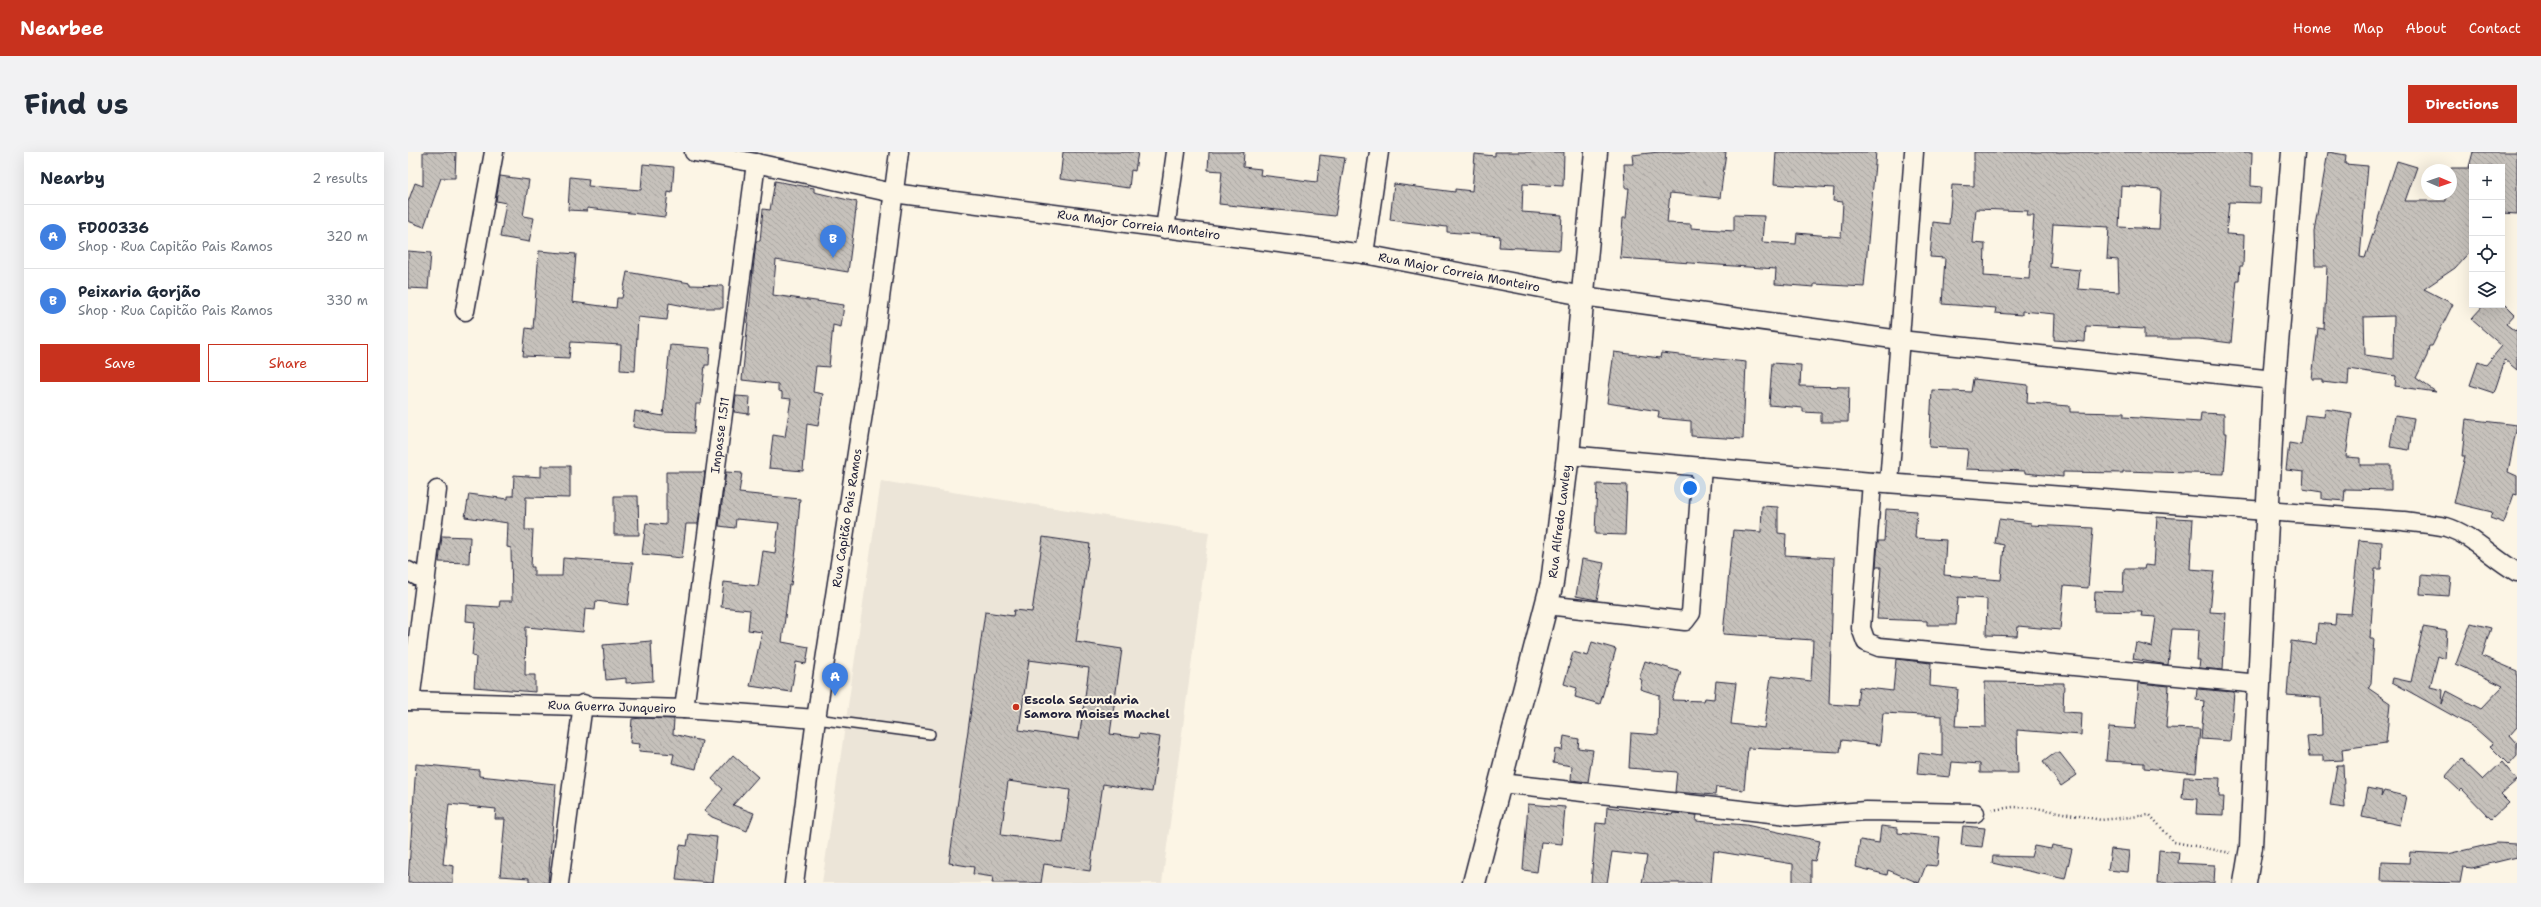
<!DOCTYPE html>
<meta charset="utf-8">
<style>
:root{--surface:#fff;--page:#f2f2f3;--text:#1f2937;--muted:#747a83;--line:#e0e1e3;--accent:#c8321e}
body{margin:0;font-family:"Shantell Sans",sans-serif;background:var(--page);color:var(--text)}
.controls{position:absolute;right:12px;top:12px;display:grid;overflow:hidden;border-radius:0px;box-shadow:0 4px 16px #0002}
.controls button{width:36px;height:36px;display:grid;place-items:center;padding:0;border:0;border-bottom:1px solid var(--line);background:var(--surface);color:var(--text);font:20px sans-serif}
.compass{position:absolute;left:2013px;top:12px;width:36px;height:36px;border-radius:50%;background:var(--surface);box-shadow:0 4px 16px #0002;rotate:92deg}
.you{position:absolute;left:1282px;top:336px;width:14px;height:14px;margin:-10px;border:3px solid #fff;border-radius:50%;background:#1a73e8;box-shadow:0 0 0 6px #1a73e833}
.badge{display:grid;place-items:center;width:26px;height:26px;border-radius:50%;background:var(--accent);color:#fff;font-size:13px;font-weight:700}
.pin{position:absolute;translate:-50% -33px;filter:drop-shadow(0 1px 2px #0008)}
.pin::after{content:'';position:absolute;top:21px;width:14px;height:12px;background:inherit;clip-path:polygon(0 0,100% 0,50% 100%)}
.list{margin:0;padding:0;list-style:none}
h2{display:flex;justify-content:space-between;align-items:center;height:52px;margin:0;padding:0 16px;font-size:17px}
h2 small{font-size:13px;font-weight:400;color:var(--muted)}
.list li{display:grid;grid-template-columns:26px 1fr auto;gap:12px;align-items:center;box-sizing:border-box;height:64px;padding:0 16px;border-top:1px solid var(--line)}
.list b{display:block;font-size:15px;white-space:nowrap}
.list p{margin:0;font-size:13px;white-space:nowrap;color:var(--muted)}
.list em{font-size:13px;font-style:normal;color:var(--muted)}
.actions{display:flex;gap:8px;padding:12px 16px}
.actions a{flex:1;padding:9px 0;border:1px solid var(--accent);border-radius:0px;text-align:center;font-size:14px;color:var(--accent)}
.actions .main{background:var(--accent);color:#fff}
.icon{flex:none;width:22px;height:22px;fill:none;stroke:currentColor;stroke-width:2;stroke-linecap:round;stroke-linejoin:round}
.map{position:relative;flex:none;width:2109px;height:731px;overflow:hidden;border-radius:0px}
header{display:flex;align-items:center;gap:24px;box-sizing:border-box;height:56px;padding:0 20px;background:var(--accent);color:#fff}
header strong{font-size:19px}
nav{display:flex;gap:22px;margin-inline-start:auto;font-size:14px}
.intro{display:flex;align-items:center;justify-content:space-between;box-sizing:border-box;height:96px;padding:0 24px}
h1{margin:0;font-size:28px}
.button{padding:10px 18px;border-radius:0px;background:var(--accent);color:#fff;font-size:14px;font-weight:700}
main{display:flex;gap:24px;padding:0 24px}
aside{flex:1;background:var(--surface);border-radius:0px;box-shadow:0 4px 16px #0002}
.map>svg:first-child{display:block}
.built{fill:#ece5d8}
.building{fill:url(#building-back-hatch);stroke:#22223b;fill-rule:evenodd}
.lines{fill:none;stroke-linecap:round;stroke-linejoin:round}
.service-casing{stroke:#22223b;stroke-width:12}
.minor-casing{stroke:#22223b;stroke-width:21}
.tertiary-casing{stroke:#22223b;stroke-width:25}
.secondary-casing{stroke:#22223b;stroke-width:25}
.path{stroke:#22223b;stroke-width:2.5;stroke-dasharray:1 3;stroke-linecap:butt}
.service{stroke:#fcf5e5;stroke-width:9}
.minor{stroke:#fcf5e5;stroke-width:18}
.tertiary{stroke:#fcf5e5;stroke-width:22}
.secondary{stroke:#fcf5e5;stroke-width:22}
.poi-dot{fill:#c8321e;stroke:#fcf5e5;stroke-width:1.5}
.labels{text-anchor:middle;stroke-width:4;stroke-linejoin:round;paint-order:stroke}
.street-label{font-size:12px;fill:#22223b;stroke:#fcf5e5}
.poi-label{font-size:12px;font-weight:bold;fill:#22223b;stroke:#fcf5e5;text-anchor:start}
</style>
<header>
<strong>Nearbee</strong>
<nav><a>Home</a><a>Map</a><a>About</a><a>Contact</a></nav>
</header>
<div class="intro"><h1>Find us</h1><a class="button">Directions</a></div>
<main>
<aside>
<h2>Nearby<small>2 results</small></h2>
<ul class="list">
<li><span class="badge" style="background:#3f7fe0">A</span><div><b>FD00336</b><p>Shop · Rua Capitão Pais Ramos</p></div><em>320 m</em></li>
<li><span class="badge" style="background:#3f7fe0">B</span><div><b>Peixaria Gorjão</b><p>Shop · Rua Capitão Pais Ramos</p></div><em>330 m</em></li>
</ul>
<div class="actions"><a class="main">Save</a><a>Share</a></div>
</aside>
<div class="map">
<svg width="2109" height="731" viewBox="0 0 2109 731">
<defs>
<pattern id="building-back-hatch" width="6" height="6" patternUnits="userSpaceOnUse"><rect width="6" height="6" fill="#c6c1bb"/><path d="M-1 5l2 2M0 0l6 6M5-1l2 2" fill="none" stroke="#aaa6a2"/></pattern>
</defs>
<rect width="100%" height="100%" fill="#fcf5e5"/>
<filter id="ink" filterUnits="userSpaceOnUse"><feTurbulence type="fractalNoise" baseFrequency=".025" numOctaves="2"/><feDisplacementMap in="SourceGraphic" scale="8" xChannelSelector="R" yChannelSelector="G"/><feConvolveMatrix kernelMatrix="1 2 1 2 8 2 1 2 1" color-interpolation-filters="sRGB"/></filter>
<g filter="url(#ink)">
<path class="built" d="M 473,329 L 801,380 L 754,731 L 414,731 Z"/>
<path class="building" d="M 15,0 L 48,0 L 47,26 L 33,26 L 16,75 L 0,69 L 0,50 L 7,31 L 15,34 Z
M 655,0 L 730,0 L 727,19 L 723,18 L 721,36 L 652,27 Z
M 801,0 L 836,0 L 835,15 L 853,17 L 852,23 L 909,30 L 912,3 L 937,6 L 927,64 L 811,52 L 814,19 L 800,18 Z
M 1087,0 L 1156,0 L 1155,34 L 1115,32 L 1114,60 L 1154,63 L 1152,98 L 1091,95 L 1092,84 L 1039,80 L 1039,75 L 982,68 L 986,32 L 1047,40 L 1047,37 L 1064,39 L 1067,2 L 1087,4 Z
M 1251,0 L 1318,0 L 1312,46 L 1262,41 L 1259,71 L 1283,72 L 1283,76 L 1326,79 L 1326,63 L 1356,64 L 1354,90 L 1388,92 L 1389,81 L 1433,85 L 1435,50 L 1425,49 L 1426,36 L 1366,32 L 1368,0 L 1468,0 L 1456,135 L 1406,132 L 1406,135 L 1367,132 L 1368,117 L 1212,106 L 1215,66 L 1218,66 L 1221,36 L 1217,36 L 1216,12 L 1225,12 L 1224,3 Z
M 1566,0 L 1844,0 L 1843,34 L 1853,35 L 1852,51 L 1821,50 L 1818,82 L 1836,83 L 1835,114 L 1832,114 L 1831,128 L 1829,128 L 1823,191 L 1791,187 L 1736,187 L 1736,177 L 1678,174 L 1677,190 L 1646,188 L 1647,162 L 1614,159 L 1614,163 L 1587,161 L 1588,156 L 1534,152 L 1537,106 L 1522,105 L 1525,70 L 1541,72 L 1544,33 L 1566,34 ZM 1713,34 L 1753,37 L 1751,77 L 1711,75 ZM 1568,57 L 1620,59 L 1619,64 L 1626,64 L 1621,127 L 1576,124 L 1577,92 L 1565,91 ZM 1645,72 L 1701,75 L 1699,107 L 1710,108 L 1711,140 L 1670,137 L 1672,118 L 1642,115 Z
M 1920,0 L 1938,3 L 1937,12 L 1960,14 L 1952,105 L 1957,106 L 1989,9 L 2009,15 L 1997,49 L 2038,49 L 2038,42 L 2043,42 L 2043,18 L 2038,18 L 2038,16 L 2064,16 L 2064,97 L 2047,116 L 2016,137 L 2045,152 L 2024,194 L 2021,194 L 2019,204 L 2008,226 L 2028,240 L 1987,234 L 1988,224 L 1941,217 L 1940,233 L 1914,230 L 1914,227 L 1904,227 L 1910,176 L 1916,177 L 1919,114 L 1907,114 L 1906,79 ZM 1986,164 L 1985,207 L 1957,203 L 1956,165 Z
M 2065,0 L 2109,0 L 2109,62 L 2094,61 L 2094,15 L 2061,15 Z
M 235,12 L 266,15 L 264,41 L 260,40 L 257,65 L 179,56 L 179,59 L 160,58 L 162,25 L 181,27 L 180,34 L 233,38 Z
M 92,24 L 121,28 L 115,64 L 126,66 L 121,90 L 92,85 L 98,51 L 88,49 Z
M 367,29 L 406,36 L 406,40 L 449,50 L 440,120 L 368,108 L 365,143 L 436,153 L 433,175 L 425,173 L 421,215 L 408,214 L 405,240 L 415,242 L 410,274 L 399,272 L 395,319 L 361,316 L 365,283 L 377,285 L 383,247 L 374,246 L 374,240 L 370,239 L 370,232 L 334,228 L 348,89 L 352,89 L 355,57 L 362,58 Z
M 0,99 L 23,101 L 20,137 L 0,136 Z
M 131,99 L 168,102 L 164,150 L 208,156 L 209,146 L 214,146 L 219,120 L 282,131 L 282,133 L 315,134 L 315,156 L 287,156 L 261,151 L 259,168 L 230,165 L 227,219 L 212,218 L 213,193 L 163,190 L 161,206 L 115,204 L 118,176 L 125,177 Z
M 2076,153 L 2098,153 L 2107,162 L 2098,172 L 2107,179 L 2109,177 L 2109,218 L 2097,208 L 2086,241 L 2062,233 L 2070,210 L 2078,213 L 2094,194 L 2063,167 Z
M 262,193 L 302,196 L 301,213 L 297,213 L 293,252 L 288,252 L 286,281 L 254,280 L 225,275 L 227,259 L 255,264 Z
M 1206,200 L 1252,206 L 1253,201 L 1338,210 L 1335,287 L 1283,284 L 1283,269 L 1250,266 L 1251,259 L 1199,251 Z
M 1364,211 L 1393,213 L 1392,234 L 1441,235 L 1440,270 L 1413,270 L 1413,261 L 1395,260 L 1395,256 L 1361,253 Z
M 1565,227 L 1620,233 L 1619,251 L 1662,254 L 1662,260 L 1716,261 L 1716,265 L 1792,270 L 1793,261 L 1816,262 L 1816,281 L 1819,281 L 1816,322 L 1715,319 L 1715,321 L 1655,320 L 1655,325 L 1617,321 L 1617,319 L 1558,317 L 1560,297 L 1521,295 L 1524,238 L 1563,240 Z
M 328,244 L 342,245 L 341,262 L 326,260 Z
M 1917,257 L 1944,261 L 1938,305 L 1952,306 L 1952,313 L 1983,313 L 1983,338 L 1937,337 L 1936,349 L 1914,347 L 1914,340 L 1895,337 L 1896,320 L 1878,318 L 1881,291 L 1893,293 L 1897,263 L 1916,265 Z
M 1987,263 L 2006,266 L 2001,298 L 1982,295 Z
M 2058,267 L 2109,273 L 2100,320 L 2109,324 L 2109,343 L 2106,342 L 2096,371 L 2082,366 L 2084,360 L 2046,351 L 2057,304 L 2054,304 Z
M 133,314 L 162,314 L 162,346 L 118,345 L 117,378 L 125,378 L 123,415 L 126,415 L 126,424 L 154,424 L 155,406 L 225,411 L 220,453 L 188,449 L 187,458 L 177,457 L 175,480 L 118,475 L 117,523 L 127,523 L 127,540 L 66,535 L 68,505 L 64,504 L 67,470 L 58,469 L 59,453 L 91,455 L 92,449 L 104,449 L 103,396 L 99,395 L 100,371 L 57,365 L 61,342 L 100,347 L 100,344 L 105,344 L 106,323 L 133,325 Z
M 258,320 L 297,320 L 290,372 L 278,372 L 274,406 L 234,402 L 238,371 L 258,373 Z
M 318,320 L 334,321 L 331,341 L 392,347 L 388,398 L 383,433 L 381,433 L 374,490 L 401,495 L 398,512 L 388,510 L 383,540 L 342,534 L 354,480 L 340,478 L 342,458 L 313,455 L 316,430 L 350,434 L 355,399 L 367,401 L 371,371 L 328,367 L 327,376 L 311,374 Z
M 1189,332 L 1219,333 L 1217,383 L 1187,382 Z
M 206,344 L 230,344 L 231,383 L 206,383 Z
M 1354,354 L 1370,355 L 1370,381 L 1378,382 L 1377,403 L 1426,406 L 1421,552 L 1449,554 L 1451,535 L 1485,539 L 1488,507 L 1523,511 L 1522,534 L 1550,537 L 1547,574 L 1578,575 L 1577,530 L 1656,531 L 1655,560 L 1674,561 L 1673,583 L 1609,578 L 1610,621 L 1572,621 L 1572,612 L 1544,610 L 1542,625 L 1509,622 L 1511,601 L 1534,604 L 1534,564 L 1475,561 L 1472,593 L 1434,588 L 1432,600 L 1340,596 L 1336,638 L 1308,635 L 1307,643 L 1267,640 L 1269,620 L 1221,616 L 1223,581 L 1250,583 L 1251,543 L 1232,537 L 1234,528 L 1231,527 L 1237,509 L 1273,520 L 1264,548 L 1296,549 L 1297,546 L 1306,547 L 1308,529 L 1328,531 L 1323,572 L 1356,576 L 1363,524 L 1403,529 L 1405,488 L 1315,482 L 1325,378 L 1353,380 Z
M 1478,357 L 1509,359 L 1507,386 L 1538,388 L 1536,423 L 1593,428 L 1596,393 L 1587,391 L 1591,367 L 1623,371 L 1623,373 L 1685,376 L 1680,436 L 1656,434 L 1652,478 L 1610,474 L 1609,484 L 1578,483 L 1579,447 L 1550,445 L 1548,473 L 1519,473 L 1519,469 L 1469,467 L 1473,415 L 1468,415 L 1470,389 L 1476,389 Z
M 1749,365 L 1785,367 L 1782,417 L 1806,419 L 1802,460 L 1818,461 L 1815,518 L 1791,516 L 1792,508 L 1789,508 L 1791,478 L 1764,477 L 1760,513 L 1725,507 L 1728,491 L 1744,495 L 1748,465 L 1733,464 L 1734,460 L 1686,459 L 1687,439 L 1715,440 L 1716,417 L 1736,417 L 1737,413 L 1746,414 Z
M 34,384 L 62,385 L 61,411 L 31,410 Z
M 635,385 L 682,392 L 668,490 L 714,497 L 702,582 L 730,586 L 731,582 L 752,585 L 744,640 L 695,632 L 682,719 L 636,712 L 633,731 L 584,731 L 585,725 L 565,722 L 566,715 L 541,711 L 577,460 L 605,464 L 606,458 L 624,460 ZM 621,508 L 681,516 L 671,587 L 611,578 ZM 600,629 L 662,638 L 655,691 L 593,683 Z
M 1951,388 L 1974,390 L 1973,417 L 1967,417 L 1962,487 L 1966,487 L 1963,531 L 1960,536 L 1982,551 L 1978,591 L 1934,597 L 1935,608 L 1915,609 L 1915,604 L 1901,604 L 1899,584 L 1914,583 L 1913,546 L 1879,543 L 1883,489 L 1908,492 L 1910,471 L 1927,473 L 1928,461 L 1943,462 Z
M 1174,407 L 1196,411 L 1189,448 L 1168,444 Z
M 2013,423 L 2043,425 L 2041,444 L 2012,442 Z
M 2063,471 L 2083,476 L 2074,504 L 2109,519 L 2109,575 L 2102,583 L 2109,591 L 2109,604 L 2101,613 L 2082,594 L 2085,592 L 2067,576 L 1984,530 L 1985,526 L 2003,530 L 2015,475 L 2039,479 L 2037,507 L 2030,504 L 2022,535 L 2035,538 L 2034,552 L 2039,539 L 2073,557 L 2095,534 L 2048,512 Z
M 243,489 L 245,529 L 218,531 L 218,526 L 198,528 L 195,493 Z
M 1184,490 L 1208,497 L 1192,552 L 1167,545 L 1169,536 L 1156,532 L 1165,500 L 1180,504 Z
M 1731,531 L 1761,534 L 1758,576 L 1792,577 L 1788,621 L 1736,616 L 1736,611 L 1698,609 L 1701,575 L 1727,577 Z
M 1789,537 L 1826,540 L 1822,589 L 1793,587 L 1796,549 L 1788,548 Z
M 234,566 L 266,567 L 265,582 L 294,589 L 288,617 L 264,611 L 266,602 L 231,599 L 232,592 L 222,591 L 224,567 Z
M 1156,584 L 1171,587 L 1170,596 L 1185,598 L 1180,630 L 1163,628 L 1164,614 L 1145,611 L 1147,597 L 1154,598 Z
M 1647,601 L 1652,601 L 1669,623 L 1653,634 L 1635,610 Z
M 325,603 L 350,625 L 325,653 L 346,661 L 339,679 L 304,665 L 296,659 L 315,637 L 304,627 Z
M 2053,607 L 2075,628 L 2094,610 L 2109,628 L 2093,642 L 2101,650 L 2083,667 L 2054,637 L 2052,639 L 2037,625 Z
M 8,612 L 71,618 L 71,624 L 148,632 L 140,731 L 121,730 L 121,726 L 92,724 L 97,667 L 87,667 L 88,657 L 41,652 L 35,712 L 46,714 L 45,731 L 0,731 Z
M 1929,613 L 1935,613 L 1937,656 L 1922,654 Z
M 1776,625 L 1812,626 L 1811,645 L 1816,645 L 1815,663 L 1788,662 L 1789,647 L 1774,646 Z
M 1960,636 L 1974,639 L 1973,645 L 1976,639 L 1998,644 L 1992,673 L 1954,665 Z
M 1120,652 L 1157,655 L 1154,692 L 1133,690 L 1129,720 L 1115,718 Z
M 1199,655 L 1264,663 L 1265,661 L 1289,663 L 1288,669 L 1338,673 L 1412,689 L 1407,709 L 1403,708 L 1403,731 L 1385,731 L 1385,712 L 1306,699 L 1303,731 L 1234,731 L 1239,704 L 1204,700 L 1199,731 L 1183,731 L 1188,671 L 1198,672 Z
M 1473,674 L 1490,676 L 1490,681 L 1532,685 L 1529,714 L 1518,713 L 1511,731 L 1480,718 L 1479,723 L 1448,715 L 1452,688 L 1471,691 Z
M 1555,674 L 1577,676 L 1574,695 L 1553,693 Z
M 281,682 L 309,685 L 304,731 L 268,728 L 272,693 L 279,694 Z
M 2088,691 L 2109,692 L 2109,705 L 2064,716 L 2055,715 L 2052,731 L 1973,729 L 1974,710 L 2001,711 L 2002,700 L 2040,702 Z
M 1644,693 L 1664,697 L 1657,727 L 1584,711 L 1585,704 L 1623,705 L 1626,694 L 1643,697 Z
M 1703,697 L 1722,699 L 1720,720 L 1700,718 Z
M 1751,698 L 1771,700 L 1770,711 L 1807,713 L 1806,731 L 1749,731 Z"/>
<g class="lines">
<defs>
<path id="service" d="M 408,567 L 522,582"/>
<g id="minor">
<path id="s1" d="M 286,0 L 348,11 L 485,41 L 956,102 L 1175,144 L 1492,188 L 1866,228"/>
<path d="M 757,77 L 768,0"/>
<path d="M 956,102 L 971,0"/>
<path d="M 57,159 L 86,0"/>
<path d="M 1160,303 L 1464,330 L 1995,369 C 2009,371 2024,372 2038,375 C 2065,383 2085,407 2109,420"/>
<path d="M 1464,330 L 1453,476 L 1458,490 L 1471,495 L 1851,532"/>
<path d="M 1481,331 L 1506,0"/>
<path d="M 0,419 L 18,429"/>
<path d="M 1139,453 L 1277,469 L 1283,461 L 1294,315"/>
<path id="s2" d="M 0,549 L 276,557 L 408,567"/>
<path d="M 2,549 L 29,338"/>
<path id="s3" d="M 276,557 L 348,11"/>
<path d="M 1093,631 L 1388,664 L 1458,659 L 1567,661"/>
<path d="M 151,731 L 175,552"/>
<path id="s4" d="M 386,731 L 408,567 L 468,177 L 491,0"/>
</g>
<path id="tertiary" d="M 1837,731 L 1843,695 L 1866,228 L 1885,0"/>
<g id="secondary">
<path id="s5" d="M 1066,731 L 1144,431 L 1160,303 L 1188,0"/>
</g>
</defs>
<use href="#service" class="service-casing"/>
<use href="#minor" class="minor-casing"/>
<use href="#tertiary" class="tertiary-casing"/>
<use href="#secondary" class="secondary-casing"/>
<path class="path" d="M 1584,658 L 1605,655 L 1628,656 L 1693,668 L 1742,663 L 1766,690 L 1823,701"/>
<use href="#service" class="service"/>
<use href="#minor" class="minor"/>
<use href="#tertiary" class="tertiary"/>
<use href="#secondary" class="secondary"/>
</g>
</g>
<circle class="poi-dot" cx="608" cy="555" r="4"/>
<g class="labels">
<g class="street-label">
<text dy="4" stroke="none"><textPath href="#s1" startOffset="451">Rua Major Correia Monteiro</textPath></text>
<text dy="4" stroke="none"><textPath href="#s1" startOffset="775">Rua Major Correia Monteiro</textPath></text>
<text dy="4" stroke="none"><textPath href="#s3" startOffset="276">Impasse 1.511</textPath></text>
<text dy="4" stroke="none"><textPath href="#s4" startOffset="369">Rua Capitão Pais Ramos</textPath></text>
<text dy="4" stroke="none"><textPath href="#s5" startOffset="372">Rua Alfredo Lawley</textPath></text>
<text dy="4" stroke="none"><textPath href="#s2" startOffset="204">Rua Guerra Junqueiro</textPath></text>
</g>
<g class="poi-label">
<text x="616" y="552">Escola Secundaria<tspan x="616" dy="14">Samora Moises Machel</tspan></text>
</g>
</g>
</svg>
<div class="controls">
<button>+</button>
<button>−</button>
<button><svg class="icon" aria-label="locate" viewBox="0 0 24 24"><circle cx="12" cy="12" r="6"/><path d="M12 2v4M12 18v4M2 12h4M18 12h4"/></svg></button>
<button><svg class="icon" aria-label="layers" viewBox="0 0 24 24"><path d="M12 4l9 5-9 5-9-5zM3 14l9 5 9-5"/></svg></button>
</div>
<svg class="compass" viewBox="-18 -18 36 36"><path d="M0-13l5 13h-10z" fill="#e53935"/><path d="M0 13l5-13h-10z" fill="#747a83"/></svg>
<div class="you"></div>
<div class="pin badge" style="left:427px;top:544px;background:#3f7fe0">A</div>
<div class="pin badge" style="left:425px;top:106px;background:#3f7fe0">B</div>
</div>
</main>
